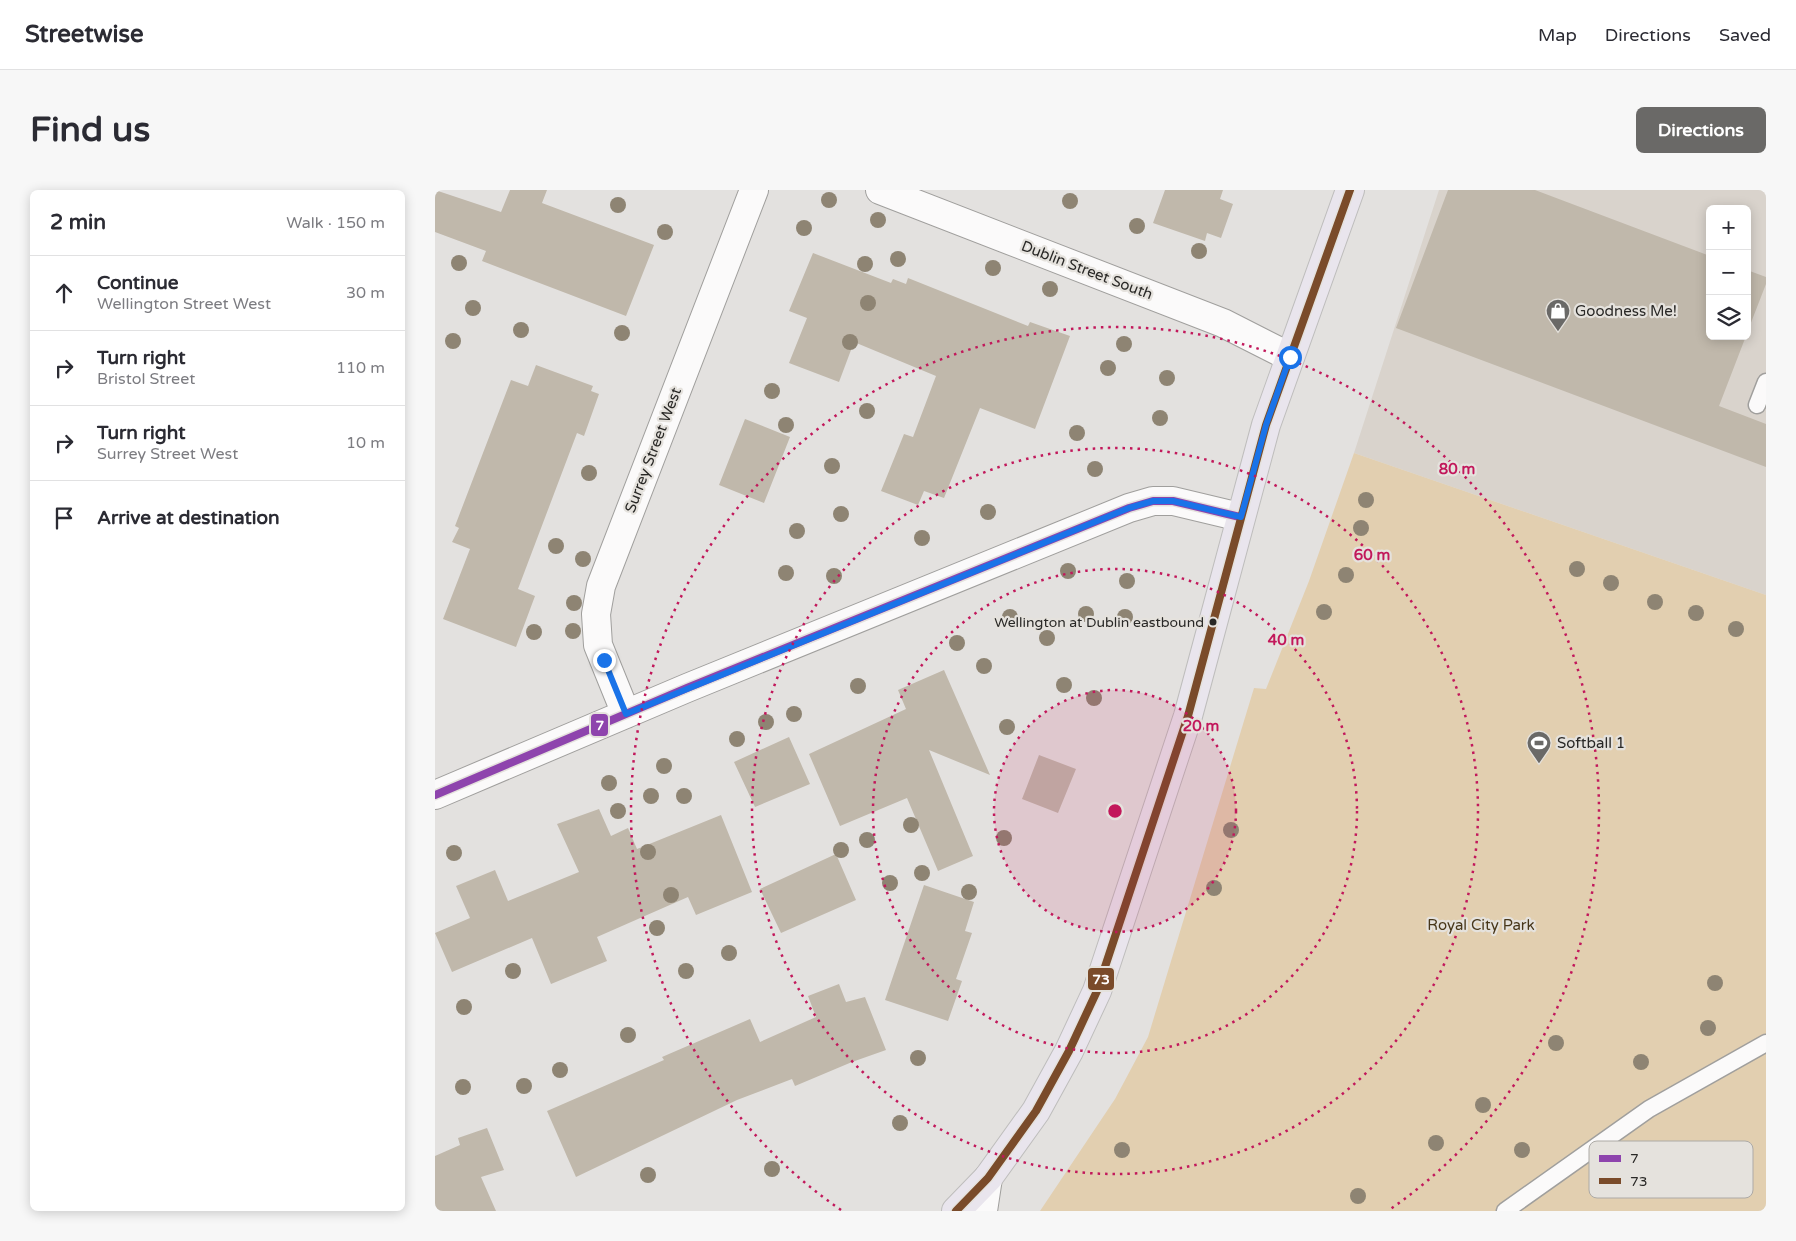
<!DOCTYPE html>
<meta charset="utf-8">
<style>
:root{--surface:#fff;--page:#f7f7f7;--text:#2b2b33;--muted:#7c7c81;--line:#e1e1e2;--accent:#6a6967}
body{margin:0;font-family:"Varela Round",sans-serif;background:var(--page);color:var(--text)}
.controls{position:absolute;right:15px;top:15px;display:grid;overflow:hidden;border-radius:8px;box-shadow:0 2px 12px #0003}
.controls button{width:45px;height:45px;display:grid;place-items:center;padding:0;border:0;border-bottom:1px solid var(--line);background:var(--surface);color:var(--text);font:25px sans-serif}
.stop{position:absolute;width:15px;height:15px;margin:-11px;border:4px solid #1a73e8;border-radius:50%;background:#fff}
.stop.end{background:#1a73e8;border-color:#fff;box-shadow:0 1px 5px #0008}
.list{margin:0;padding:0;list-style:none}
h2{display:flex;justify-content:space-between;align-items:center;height:65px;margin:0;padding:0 20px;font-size:21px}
h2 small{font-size:16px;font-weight:400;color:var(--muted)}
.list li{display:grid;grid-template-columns:32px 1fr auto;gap:15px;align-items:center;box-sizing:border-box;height:75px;padding:0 20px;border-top:1px solid var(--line)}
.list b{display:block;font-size:19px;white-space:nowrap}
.list p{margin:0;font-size:16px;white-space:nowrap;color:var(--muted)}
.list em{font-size:16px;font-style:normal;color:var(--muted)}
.icon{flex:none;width:28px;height:28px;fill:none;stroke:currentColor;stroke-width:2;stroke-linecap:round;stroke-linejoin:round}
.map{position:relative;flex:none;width:1331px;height:1021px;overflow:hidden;border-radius:8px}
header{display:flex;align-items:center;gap:30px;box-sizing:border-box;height:70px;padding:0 25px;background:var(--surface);border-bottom:1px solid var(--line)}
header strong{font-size:24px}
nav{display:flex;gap:28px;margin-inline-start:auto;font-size:18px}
.intro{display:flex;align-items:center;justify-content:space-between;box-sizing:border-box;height:120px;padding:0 30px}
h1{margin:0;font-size:35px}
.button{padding:12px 22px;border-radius:8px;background:var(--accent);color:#fff;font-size:18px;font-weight:700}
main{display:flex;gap:30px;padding:0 30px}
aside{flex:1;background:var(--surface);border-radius:8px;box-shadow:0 2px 12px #0003}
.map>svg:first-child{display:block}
.built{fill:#d9d3cc;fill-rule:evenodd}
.green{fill:#e2cfb0}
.building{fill:#c0b8ab}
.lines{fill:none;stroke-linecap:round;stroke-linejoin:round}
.service-casing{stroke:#a09f9d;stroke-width:19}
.minor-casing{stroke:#a09f9d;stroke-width:30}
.primary-casing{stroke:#bebdbc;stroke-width:30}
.service{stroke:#fbfafa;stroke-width:16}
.minor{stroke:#fbfafa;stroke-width:28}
.primary{stroke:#e9e5ed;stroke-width:28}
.bus-1-casing{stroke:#e5e2dd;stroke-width:11}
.bus-2-casing{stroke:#e5e2dd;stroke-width:11}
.bus-1{stroke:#8e44ad;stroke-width:8}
.bus-2{stroke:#7a4b2a;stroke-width:8}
.tree{fill:#8e8473}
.route{stroke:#1a73e8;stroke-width:6}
.ring{fill:none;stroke:#c2185b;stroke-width:2.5;stroke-dasharray:2.5 5}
.bus-dot{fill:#292826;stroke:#e5e2dd;stroke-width:2}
.labels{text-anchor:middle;stroke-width:4.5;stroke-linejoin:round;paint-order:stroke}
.bus-label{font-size:14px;fill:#292826;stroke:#e5e2dd;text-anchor:end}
.street-label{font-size:15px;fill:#292826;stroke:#e5e2dd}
.poi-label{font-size:15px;fill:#292826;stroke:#e5e2dd;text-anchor:start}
.park-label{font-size:15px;fill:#48371a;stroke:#e5e2dd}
.key{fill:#e5e2dd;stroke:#adaaa6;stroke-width:1}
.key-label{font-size:14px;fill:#292826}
.centre{fill:#c2185b;stroke:#e5e2dd;stroke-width:2.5}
.ring-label{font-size:15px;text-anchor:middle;font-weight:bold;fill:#c2185b;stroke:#e5e2dd;stroke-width:4.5;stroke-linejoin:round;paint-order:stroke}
.line-badge{stroke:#e5e2dd;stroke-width:2}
.badge-label{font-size:14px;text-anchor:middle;font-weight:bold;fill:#fff}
</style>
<header>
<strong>Streetwise</strong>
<nav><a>Map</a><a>Directions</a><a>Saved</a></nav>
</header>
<div class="intro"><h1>Find us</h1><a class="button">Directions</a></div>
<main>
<aside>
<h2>2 min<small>Walk · 150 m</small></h2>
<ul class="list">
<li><svg class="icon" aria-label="ahead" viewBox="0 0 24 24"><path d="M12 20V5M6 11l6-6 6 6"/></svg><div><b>Continue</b><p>Wellington Street West</p></div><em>30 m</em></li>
<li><svg class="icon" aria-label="right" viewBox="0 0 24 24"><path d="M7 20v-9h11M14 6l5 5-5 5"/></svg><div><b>Turn right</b><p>Bristol Street</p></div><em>110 m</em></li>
<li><svg class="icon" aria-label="right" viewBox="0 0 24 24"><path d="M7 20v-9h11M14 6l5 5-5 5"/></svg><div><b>Turn right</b><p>Surrey Street West</p></div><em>10 m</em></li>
<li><svg class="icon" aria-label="arrive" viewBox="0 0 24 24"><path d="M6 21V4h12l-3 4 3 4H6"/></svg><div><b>Arrive at destination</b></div></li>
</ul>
</aside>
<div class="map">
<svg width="1331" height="1021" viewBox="0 0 1331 1021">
<rect width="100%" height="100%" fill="#e3e1df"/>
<path class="built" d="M 1004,0 L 1331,0 L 1331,405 L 919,263 ZM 1275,19 L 1312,19 L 1312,146 L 1275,146 Z"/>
<path class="green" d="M 919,263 L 1331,405 L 1331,1021 L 605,1021 L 680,909 L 713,847 L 819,498 L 831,499 L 874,391 Z"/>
<path class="building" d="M 0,0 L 66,22 L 75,0 L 112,0 L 107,13 L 219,55 L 191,126 L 47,71 L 51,61 L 0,42 Z
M 730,0 L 788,0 L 785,9 L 798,14 L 786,48 L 772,43 L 770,51 L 718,33 Z
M 1013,0 L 1100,0 L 1275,66 L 1275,146 L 1311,146 L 1284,216 L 1331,234 L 1331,277 L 961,138 Z
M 378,63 L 456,93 L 458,89 L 471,94 L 473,88 L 593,136 L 595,132 L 635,146 L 600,239 L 545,218 L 509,308 L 489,301 L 483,315 L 446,301 L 469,244 L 478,247 L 501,186 L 419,152 L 404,192 L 354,173 L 372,128 L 354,121 Z
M 1312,80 L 1331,87 L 1331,94 L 1312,143 Z
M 101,175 L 158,196 L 156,201 L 164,204 L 149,246 L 142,243 L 83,399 L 100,406 L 81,457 L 8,429 L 35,359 L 17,352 L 24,338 L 20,336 L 76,190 L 93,196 Z
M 310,229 L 355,247 L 329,313 L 284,295 Z
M 509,480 L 555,585 L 494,560 L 538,666 L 503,681 L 472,608 L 405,636 L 374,564 L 471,519 L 463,500 Z
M 354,547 L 375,594 L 320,617 L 299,572 Z
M 604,565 L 641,579 L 623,623 L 587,609 Z
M 164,619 L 176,646 L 193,638 L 202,659 L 286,625 L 317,702 L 261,725 L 253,707 L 162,747 L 172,771 L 116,794 L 97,748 L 17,782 L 0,743 L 35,728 L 21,696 L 60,680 L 73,711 L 144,682 L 122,634 Z
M 401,664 L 421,710 L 346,743 L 325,699 Z
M 489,695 L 539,712 L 530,741 L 537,743 L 521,789 L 527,791 L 513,831 L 450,810 Z
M 404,794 L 411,812 L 430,807 L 451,860 L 417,872 L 360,896 L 357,889 L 302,910 L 141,987 L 112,921 L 229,870 L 227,867 L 315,829 L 325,852 L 381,827 L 373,806 Z
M 52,938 L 69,980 L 46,987 L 61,1021 L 0,1021 L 0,966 L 25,955 L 23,948 Z"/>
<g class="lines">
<defs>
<path id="service" d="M 1322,215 L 1331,192
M 1070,1021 L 1214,919 L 1331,853"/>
<path id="minor" d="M 445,0 L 788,133 L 855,167
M 191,524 L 163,455 L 161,424 L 166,396 L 319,0
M 0,605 L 252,498 L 694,318 L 718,311 L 738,311 L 805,327
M 548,1021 L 553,988"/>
<path id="primary" d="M 521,1021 L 553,988 L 601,921 L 634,861 L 662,801 L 753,526 L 831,235 L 915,0"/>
</defs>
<use href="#service" class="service-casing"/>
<use href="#minor" class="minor-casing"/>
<use href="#primary" class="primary-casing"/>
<use href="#service" class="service"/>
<use href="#minor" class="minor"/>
<use href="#primary" class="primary"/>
<defs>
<path id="bus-1" d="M 0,605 L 252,498 L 694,318 L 718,311 L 738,311 L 805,327"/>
<path id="bus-2" d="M 521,1021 L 553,988 L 601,921 L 634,861 L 662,801 L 753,526 L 831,235 L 915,0"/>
</defs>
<use href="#bus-1" class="bus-1-casing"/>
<use href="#bus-2" class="bus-2-casing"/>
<use href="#bus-1" class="bus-1"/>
<use href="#bus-2" class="bus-2"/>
</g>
<g class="tree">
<circle cx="394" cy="10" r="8"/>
<circle cx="635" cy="11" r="8"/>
<circle cx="183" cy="15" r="8"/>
<circle cx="443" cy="30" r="8"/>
<circle cx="702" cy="36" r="8"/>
<circle cx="369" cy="38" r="8"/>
<circle cx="230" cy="42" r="8"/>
<circle cx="764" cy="61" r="8"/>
<circle cx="463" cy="69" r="8"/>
<circle cx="24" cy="73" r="8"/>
<circle cx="430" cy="74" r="8"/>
<circle cx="558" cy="78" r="8"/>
<circle cx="615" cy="99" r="8"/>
<circle cx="433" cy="113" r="8"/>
<circle cx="38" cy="118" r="8"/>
<circle cx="86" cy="140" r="8"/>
<circle cx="187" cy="143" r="8"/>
<circle cx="18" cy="151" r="8"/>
<circle cx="415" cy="152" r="8"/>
<circle cx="689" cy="154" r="8"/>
<circle cx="673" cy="178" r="8"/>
<circle cx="732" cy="188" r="8"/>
<circle cx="337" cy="201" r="8"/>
<circle cx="432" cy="221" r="8"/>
<circle cx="725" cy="228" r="8"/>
<circle cx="351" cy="235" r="8"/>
<circle cx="642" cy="243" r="8"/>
<circle cx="397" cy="276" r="8"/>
<circle cx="660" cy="279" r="8"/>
<circle cx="154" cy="283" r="8"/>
<circle cx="931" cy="310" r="8"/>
<circle cx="553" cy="322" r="8"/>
<circle cx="406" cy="324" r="8"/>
<circle cx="926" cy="338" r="8"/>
<circle cx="362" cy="341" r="8"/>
<circle cx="487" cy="348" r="8"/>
<circle cx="121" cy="356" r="8"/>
<circle cx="148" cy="369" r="8"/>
<circle cx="1142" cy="379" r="8"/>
<circle cx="633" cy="381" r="8"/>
<circle cx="351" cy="383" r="8"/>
<circle cx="911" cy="385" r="8"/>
<circle cx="399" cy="386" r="8"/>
<circle cx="692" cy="391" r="8"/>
<circle cx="1176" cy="393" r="8"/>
<circle cx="1220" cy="412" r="8"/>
<circle cx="139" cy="413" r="8"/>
<circle cx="889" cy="422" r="8"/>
<circle cx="1261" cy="423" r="8"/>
<circle cx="651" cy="424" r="8"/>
<circle cx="575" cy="427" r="8"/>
<circle cx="690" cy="427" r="8"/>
<circle cx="1301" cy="439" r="8"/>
<circle cx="138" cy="441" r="8"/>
<circle cx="99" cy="442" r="8"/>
<circle cx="612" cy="448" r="8"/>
<circle cx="522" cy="453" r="8"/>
<circle cx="549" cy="476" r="8"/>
<circle cx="629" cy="495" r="8"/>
<circle cx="423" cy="496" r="8"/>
<circle cx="659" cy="508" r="8"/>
<circle cx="359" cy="524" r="8"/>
<circle cx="331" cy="532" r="8"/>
<circle cx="572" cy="537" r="8"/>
<circle cx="302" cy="549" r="8"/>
<circle cx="229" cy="576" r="8"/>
<circle cx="174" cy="593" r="8"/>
<circle cx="216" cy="606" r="8"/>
<circle cx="249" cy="606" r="8"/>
<circle cx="183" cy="621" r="8"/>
<circle cx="476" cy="635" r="8"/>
<circle cx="796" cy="640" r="8"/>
<circle cx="569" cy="648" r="8"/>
<circle cx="432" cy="650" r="8"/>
<circle cx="406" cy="660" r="8"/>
<circle cx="213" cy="662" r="8"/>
<circle cx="19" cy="663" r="8"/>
<circle cx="487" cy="683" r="8"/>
<circle cx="455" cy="693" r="8"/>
<circle cx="779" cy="698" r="8"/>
<circle cx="534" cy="702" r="8"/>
<circle cx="236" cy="705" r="8"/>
<circle cx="222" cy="738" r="8"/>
<circle cx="294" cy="763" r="8"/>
<circle cx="78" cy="781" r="8"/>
<circle cx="251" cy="781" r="8"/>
<circle cx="1280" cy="793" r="8"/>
<circle cx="29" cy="817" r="8"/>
<circle cx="1273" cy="838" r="8"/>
<circle cx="193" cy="845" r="8"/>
<circle cx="1121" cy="853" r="8"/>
<circle cx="483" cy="868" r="8"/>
<circle cx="1206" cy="872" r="8"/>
<circle cx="125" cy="880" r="8"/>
<circle cx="89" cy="896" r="8"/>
<circle cx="28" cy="897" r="8"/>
<circle cx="1048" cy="915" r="8"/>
<circle cx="465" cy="933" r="8"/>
<circle cx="1001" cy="953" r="8"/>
<circle cx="687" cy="960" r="8"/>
<circle cx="1087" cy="960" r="8"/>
<circle cx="337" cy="979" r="8"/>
<circle cx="213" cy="985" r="8"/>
<circle cx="923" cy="1006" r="8"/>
</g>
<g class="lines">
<path class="route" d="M 169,470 L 191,524 L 694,318 L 718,311 L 738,311 L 806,327 L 831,235 L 855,167"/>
</g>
<circle cx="680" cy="621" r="121" fill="#c2185b" fill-opacity=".12"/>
<g class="ring">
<circle cx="680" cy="621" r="121"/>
<circle cx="680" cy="621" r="242"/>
<circle cx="680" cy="621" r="363"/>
<path d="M406 1020A484 484 0 1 1 954 1020"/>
</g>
<defs>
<symbol id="shop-pin" viewBox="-11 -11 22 30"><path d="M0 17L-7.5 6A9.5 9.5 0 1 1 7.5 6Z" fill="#6a6967" stroke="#e5e2dd"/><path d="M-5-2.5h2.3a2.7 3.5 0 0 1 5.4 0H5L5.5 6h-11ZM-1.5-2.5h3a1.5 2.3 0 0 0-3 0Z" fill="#fff"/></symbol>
<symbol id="stadium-pin" viewBox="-11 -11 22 30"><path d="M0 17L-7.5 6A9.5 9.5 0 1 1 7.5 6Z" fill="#6a6967" stroke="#e5e2dd"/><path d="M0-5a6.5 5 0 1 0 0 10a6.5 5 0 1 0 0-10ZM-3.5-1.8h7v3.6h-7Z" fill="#fff"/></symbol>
</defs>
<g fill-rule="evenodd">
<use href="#shop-pin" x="1109" y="107" width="28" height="38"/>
<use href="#stadium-pin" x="1090" y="539" width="28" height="38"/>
</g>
<circle class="bus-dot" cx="778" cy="432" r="4.5"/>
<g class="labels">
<g class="bus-label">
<text x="769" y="437">Wellington at Dublin eastbound</text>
</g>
<g class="street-label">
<text transform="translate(652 80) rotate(21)" y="5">Dublin Street South</text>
<text transform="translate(218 260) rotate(-69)" y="5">Surrey Street West</text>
</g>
<g class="poi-label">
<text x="1140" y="126">Goodness Me!</text>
<text x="1122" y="558">Softball 1</text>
</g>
<g class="park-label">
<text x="1046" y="740">Royal City Park</text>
</g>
</g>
<rect x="1154" y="951" width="164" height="57" rx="8" class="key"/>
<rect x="1164" y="965" width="22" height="7" fill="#8e44ad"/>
<rect x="1164" y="988" width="22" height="6" fill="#7a4b2a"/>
<g class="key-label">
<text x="1195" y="973">7</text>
<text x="1195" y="996">73</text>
</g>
<circle cx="680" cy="621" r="8" class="centre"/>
<g class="ring-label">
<text x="1022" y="284">80 m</text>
<text x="937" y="370">60 m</text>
<text x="851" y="455">40 m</text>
<text x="766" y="541">20 m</text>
</g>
<g class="line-badge">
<rect x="155" y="523" width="19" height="24" rx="5" fill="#8e44ad"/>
<rect x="652" y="777" width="28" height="24" rx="5" fill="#7a4b2a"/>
</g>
<g class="badge-label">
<text x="165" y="540">7</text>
<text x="666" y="794">73</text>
</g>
</svg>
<div class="controls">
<button>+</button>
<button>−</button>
<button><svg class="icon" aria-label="layers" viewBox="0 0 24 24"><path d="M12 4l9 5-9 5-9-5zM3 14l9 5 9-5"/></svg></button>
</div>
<div class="stop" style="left:855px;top:167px"></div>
<div class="stop end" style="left:169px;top:470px"></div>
</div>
</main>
